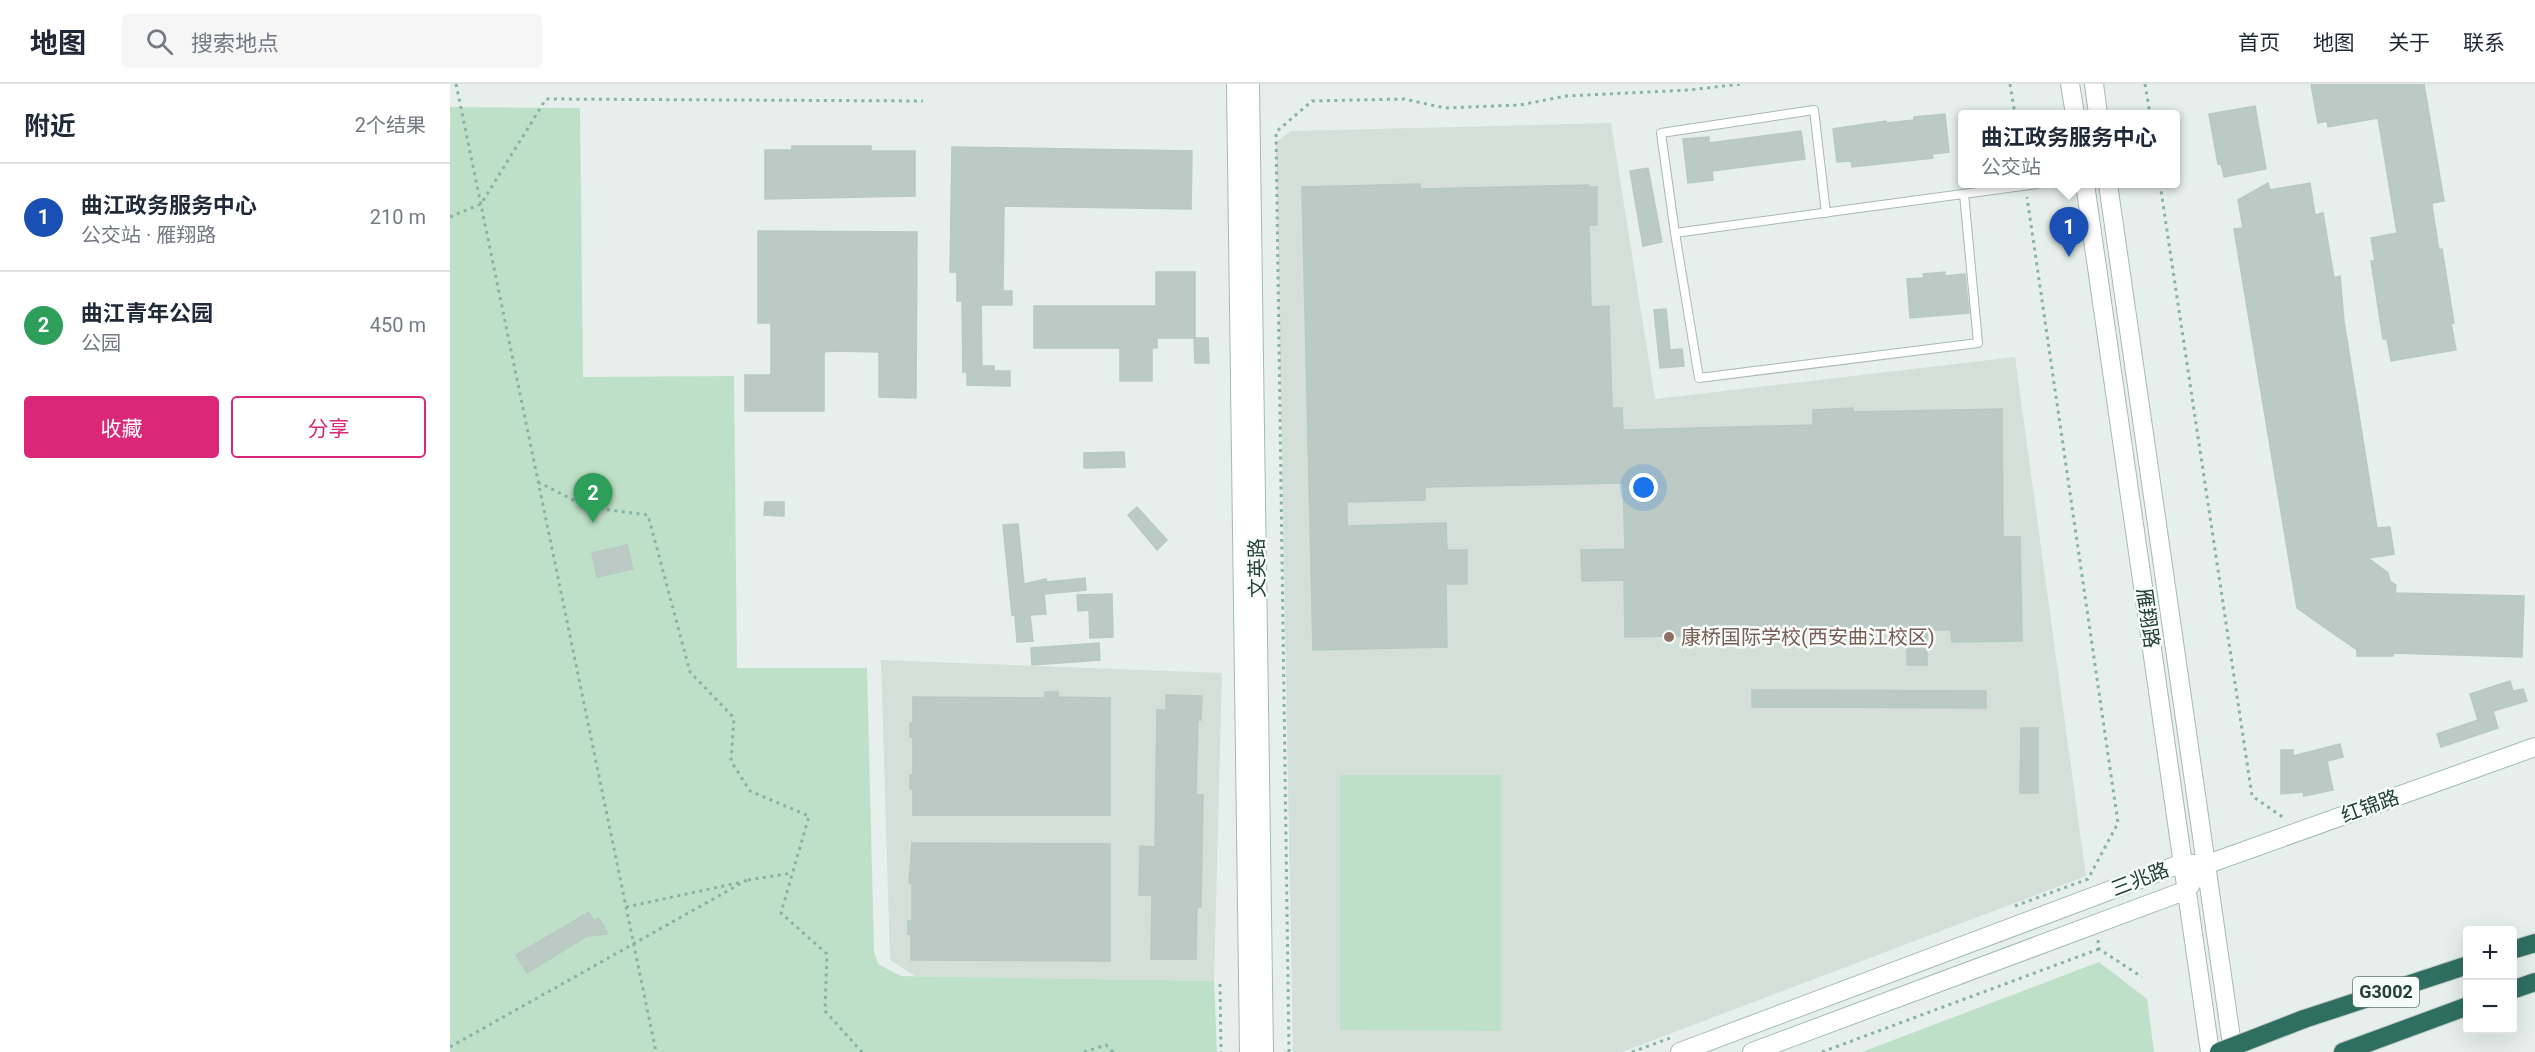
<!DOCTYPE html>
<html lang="zh">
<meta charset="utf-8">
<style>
:root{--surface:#fff;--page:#f6f6f7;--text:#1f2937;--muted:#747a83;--line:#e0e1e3;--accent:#db2777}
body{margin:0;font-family:Roboto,"Noto Sans SC",sans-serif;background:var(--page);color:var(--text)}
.controls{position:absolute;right:18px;bottom:18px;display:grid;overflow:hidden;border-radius:6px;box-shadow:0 6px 24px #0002}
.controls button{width:54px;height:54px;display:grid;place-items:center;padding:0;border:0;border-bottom:2px solid var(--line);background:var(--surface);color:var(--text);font:30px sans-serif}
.you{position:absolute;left:1194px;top:404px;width:21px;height:21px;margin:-15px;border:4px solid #fff;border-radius:50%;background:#1a73e8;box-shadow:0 0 0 9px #1a73e833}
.badge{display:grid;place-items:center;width:39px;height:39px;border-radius:50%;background:var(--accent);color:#fff;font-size:20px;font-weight:700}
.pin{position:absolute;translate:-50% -50px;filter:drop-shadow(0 2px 3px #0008)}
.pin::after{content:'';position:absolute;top:32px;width:21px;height:18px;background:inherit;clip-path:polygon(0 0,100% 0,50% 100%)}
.popup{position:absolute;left:1508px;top:26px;width:222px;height:78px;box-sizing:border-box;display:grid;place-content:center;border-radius:6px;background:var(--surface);filter:drop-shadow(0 2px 4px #0005);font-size:20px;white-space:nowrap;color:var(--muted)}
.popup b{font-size:22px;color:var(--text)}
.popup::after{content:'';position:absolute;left:50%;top:100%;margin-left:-12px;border:12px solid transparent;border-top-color:var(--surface)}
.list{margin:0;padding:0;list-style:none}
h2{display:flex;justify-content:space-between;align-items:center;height:78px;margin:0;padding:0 24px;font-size:26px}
h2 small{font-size:20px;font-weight:400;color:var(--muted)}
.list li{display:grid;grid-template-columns:39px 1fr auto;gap:18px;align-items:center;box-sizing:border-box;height:108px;padding:0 24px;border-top:2px solid var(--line)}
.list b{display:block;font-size:22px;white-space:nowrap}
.list p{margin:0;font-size:20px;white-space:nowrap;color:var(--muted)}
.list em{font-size:20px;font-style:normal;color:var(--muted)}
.actions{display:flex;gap:12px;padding:18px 24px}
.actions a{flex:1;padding:14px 0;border:2px solid var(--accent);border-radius:6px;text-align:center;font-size:21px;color:var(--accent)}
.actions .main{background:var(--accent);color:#fff}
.icon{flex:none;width:33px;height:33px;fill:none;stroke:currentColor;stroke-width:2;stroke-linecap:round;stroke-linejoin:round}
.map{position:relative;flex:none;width:2085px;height:968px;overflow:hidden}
header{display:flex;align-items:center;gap:36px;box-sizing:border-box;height:84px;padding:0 30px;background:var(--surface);border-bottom:2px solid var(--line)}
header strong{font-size:28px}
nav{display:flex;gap:33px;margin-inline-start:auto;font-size:21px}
.search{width:420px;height:54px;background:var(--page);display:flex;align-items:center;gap:15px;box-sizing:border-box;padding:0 21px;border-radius:6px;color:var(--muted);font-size:22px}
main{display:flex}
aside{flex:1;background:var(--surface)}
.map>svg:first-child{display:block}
.built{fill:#d4dfda}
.green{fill:#bfe0c8}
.building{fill:#bbcac4;stroke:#b8c9c2;stroke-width:1.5}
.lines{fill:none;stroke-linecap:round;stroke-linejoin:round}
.lane-casing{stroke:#a8b8b2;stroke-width:10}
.secondary-casing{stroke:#a4bbb3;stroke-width:20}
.highway-casing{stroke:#c2cac8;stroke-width:20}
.path{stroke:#86b3a5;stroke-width:3;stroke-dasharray:3 4.5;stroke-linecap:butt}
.lane{stroke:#fff;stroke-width:8}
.secondary{stroke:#fff;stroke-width:18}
.highway{stroke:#2f6f62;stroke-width:18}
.highway-bridge-casing{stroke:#c2cac8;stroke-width:20;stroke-linecap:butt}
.highway-bridge{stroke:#2f6f62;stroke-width:18}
.education-dot{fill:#8d6e63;stroke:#f7fbf9;stroke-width:2}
.labels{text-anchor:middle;stroke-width:5;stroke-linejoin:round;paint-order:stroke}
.shield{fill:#f7fbf9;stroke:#637a73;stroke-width:1.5}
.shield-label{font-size:18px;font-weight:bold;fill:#24423a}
.street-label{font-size:20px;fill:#24423a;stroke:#f7fbf9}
.education-label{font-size:20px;fill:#785e54;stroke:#f7fbf9;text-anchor:start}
</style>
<header>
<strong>地图</strong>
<div class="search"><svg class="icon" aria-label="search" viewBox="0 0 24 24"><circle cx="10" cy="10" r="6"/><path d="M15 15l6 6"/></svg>搜索地点</div>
<nav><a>首页</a><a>地图</a><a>关于</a><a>联系</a></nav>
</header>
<main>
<aside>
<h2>附近<small>2个结果</small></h2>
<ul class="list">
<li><span class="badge" style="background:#1a4fb4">1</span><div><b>曲江政务服务中心</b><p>公交站 · 雁翔路</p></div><em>210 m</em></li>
<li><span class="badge" style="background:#2e9e5b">2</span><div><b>曲江青年公园</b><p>公园</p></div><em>450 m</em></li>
</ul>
<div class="actions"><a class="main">收藏</a><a>分享</a></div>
</aside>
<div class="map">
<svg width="2085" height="968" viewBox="0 0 2085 968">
<rect width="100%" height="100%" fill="#e6efeb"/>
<path class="built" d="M 1161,39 L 1205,315 L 1565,273 L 1636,792 L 1172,968 L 843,968 L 826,58 L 841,47 Z
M 431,576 L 772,589 L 764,897 L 465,892 L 440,876 Z"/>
<path class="green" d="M 0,23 L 130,24 L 133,293 L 284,292 L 287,584 L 417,584 L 424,867 L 428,880 L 451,892 L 764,897 L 767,968 L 0,968 Z
M 890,691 L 1051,691 L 1051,947 L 890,946 Z
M 1649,878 L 1697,915 L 1704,968 L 1412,968 Z"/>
<path class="building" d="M 1861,0 L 1974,0 L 1994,117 L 1982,119 L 1982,122 L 1989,166 L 1992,165 L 2004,239 L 2001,239 L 2006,266 L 1941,277 L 1937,255 L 1933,255 L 1921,177 L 1925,177 L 1921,154 L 1947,149 L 1928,34 L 1878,43 L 1877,37 L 1868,39 Z
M 1805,22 L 1816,85 L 1774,93 L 1771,79 L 1768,80 L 1759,30 Z
M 1495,30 L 1499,68 L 1482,70 L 1483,74 L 1402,83 L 1401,77 L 1387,78 L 1383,45 L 1436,37 L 1437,39 L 1464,36 L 1464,33 Z
M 1351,47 L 1355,75 L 1262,87 L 1263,96 L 1238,99 L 1233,55 L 1259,53 L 1259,59 Z
M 342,62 L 421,62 L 421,67 L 465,67 L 465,112 L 315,115 L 315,66 L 342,66 Z
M 502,63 L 742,67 L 741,125 L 554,122 L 553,207 L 562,207 L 562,221 L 531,221 L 532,282 L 544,282 L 544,287 L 560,287 L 560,302 L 517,301 L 517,288 L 513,288 L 512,217 L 507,217 L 507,188 L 500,188 Z
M 1198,84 L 1212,158 L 1193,162 L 1180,87 Z
M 1818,99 L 1820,106 L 1860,99 L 1865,131 L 1873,129 L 1884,194 L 1890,192 L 1894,237 L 1927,444 L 1940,443 L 1944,470 L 1918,474 L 1938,489 L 1940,497 L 1946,501 L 1945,509 L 2074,512 L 2072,573 L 1943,569 L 1943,572 L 1907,572 L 1907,566 L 1847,524 L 1784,145 L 1793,144 L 1788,116 Z
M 970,100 L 970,105 L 1139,101 L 1139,103 L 1147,103 L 1147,141 L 1139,141 L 1141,223 L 1159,222 L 1162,324 L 1172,324 L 1173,346 L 1363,341 L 1363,326 L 1403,324 L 1403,328 L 1552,325 L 1553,453 L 1570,453 L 1572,557 L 1502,558 L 1501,546 L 1477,546 L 1477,581 L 1457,581 L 1457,547 L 1175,553 L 1174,496 L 1132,497 L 1131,466 L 1175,465 L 1173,399 L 975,403 L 975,416 L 897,418 L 897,442 L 996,439 L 997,466 L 1017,466 L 1017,500 L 996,500 L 997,563 L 863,566 L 852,103 Z
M 308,147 L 467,148 L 466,314 L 429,313 L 429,268 L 384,267 L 374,268 L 374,327 L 295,327 L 295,291 L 321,291 L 321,239 L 308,239 Z
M 706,188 L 745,188 L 745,254 L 758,254 L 759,279 L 745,279 L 744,254 L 707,254 L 707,264 L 702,264 L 702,297 L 670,297 L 670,264 L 584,264 L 584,222 L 706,222 Z
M 1495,188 L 1495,192 L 1515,190 L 1519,229 L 1460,234 L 1457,195 L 1474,194 L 1473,190 Z
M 1216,225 L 1220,266 L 1232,265 L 1234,282 L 1210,284 L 1204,226 Z
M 674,368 L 675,383 L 634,384 L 634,369 Z
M 315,418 L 334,418 L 334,432 L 314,431 Z
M 687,423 L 717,456 L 707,466 L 678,431 Z
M 568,440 L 574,500 L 596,495 L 597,498 L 635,494 L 636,506 L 594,510 L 596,530 L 580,531 L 583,557 L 567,558 L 565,531 L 562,531 L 553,441 Z
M 177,461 L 183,485 L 147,493 L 142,469 Z
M 662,510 L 663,553 L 640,554 L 639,526 L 628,527 L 627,511 Z
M 649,559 L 650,576 L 582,581 L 581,564 Z
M 2060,597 L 2063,607 L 2073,605 L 2077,617 L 2043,627 L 2048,644 L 1991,663 L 1987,650 L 2028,636 L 2020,610 Z
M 1302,606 L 1536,607 L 1536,624 L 1302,623 Z
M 595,608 L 608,608 L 608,613 L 660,614 L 660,731 L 463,731 L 463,705 L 460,705 L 460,691 L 463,691 L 463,653 L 460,653 L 460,639 L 463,639 L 463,613 L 595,614 Z
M 716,611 L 752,612 L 751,636 L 748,636 L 746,711 L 753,711 L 751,823 L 747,823 L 746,875 L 701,875 L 702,811 L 689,811 L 690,762 L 705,763 L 707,626 L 716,626 Z
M 1571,644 L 1588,644 L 1588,709 L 1570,709 Z
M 1890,660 L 1893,673 L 1877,677 L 1883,706 L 1854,712 L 1853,708 L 1831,710 L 1831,666 L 1843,666 L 1843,672 Z
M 462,759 L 660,760 L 660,877 L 461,876 L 461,850 L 458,850 L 458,837 L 462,837 L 462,799 L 459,799 Z
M 139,828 L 144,837 L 149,834 L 158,850 L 137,852 L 77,889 L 66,871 Z"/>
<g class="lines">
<defs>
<path id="lane" d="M 1514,110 L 1528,259 L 1249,294 L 1225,149 L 1587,100
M 1225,149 L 1211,49 L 1364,26 L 1376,129"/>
<path id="secondary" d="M 786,0 L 799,968
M 800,0 L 814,968
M 1620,0 L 1625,30
M 1644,0 L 1648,30
M 1635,100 L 1760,968
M 1658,100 L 1783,968
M 1230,968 L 1733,779 L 1755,781 L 2085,663
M 1302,968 L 1737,806 L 1743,797"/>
<path id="highway" d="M 2062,866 L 2085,859
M 2062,906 L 2085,898
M 1854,935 L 2018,881
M 1893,968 L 2018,922"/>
</defs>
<use href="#lane" class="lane-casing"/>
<use href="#secondary" class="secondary-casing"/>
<use href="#highway" class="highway-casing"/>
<path class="path" d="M 6,0 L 206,968
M 1560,0 L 1565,30
M 1695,0 L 1700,30
M 1710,100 L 1802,712 L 1834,734 L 1836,733
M 0,133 L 31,120 L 96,15 L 473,17
M 88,398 L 137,423 L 198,431 L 240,588 L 284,634 L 281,677 L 300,707 L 359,732 L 331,829 L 377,870 L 375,927 L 412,968
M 298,796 L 342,789
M 1565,822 L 1638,795 L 1668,739 L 1577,113
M 176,823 L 292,798
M 1648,856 L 1649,865 L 1692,893
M 770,900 L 771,968
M 0,963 L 297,796
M 634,968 L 656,961 L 663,968
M 839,968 L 826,48 L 862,17 L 954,15 L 995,24 L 1070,21 L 1116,12 L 1240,6 L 1291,0
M 1182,968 L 1220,954
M 1372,968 L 1649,865"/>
<use href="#lane" class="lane"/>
<use href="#secondary" class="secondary"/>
<use href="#highway" class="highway"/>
<defs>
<path id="highway-bridge" d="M 1769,968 L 1854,935"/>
</defs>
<use href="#highway-bridge" class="highway-bridge-casing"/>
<use href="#highway-bridge" class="highway-bridge"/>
</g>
<circle class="education-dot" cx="1219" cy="553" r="6"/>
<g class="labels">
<rect class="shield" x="1903" y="893" width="66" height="30" rx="4.5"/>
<g class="shield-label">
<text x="1936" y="914">G3002</text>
</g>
<g class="street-label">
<text transform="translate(807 484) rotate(-91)" y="7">文英路</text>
<text transform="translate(1698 534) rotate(82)" y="7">雁翔路</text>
<text transform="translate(1920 722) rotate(-20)" y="7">红锦路</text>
<text transform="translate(1690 795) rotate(-21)" y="7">三兆路</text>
</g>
<g class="education-label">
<text x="1231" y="560">康桥国际学校(西安曲江校区)</text>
</g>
</g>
</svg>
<div class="controls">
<button>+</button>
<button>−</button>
</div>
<div class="you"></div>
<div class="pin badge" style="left:1619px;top:173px;background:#1a4fb4">1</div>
<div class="popup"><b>曲江政务服务中心</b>公交站</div>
<div class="pin badge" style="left:143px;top:439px;background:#2e9e5b">2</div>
</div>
</main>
